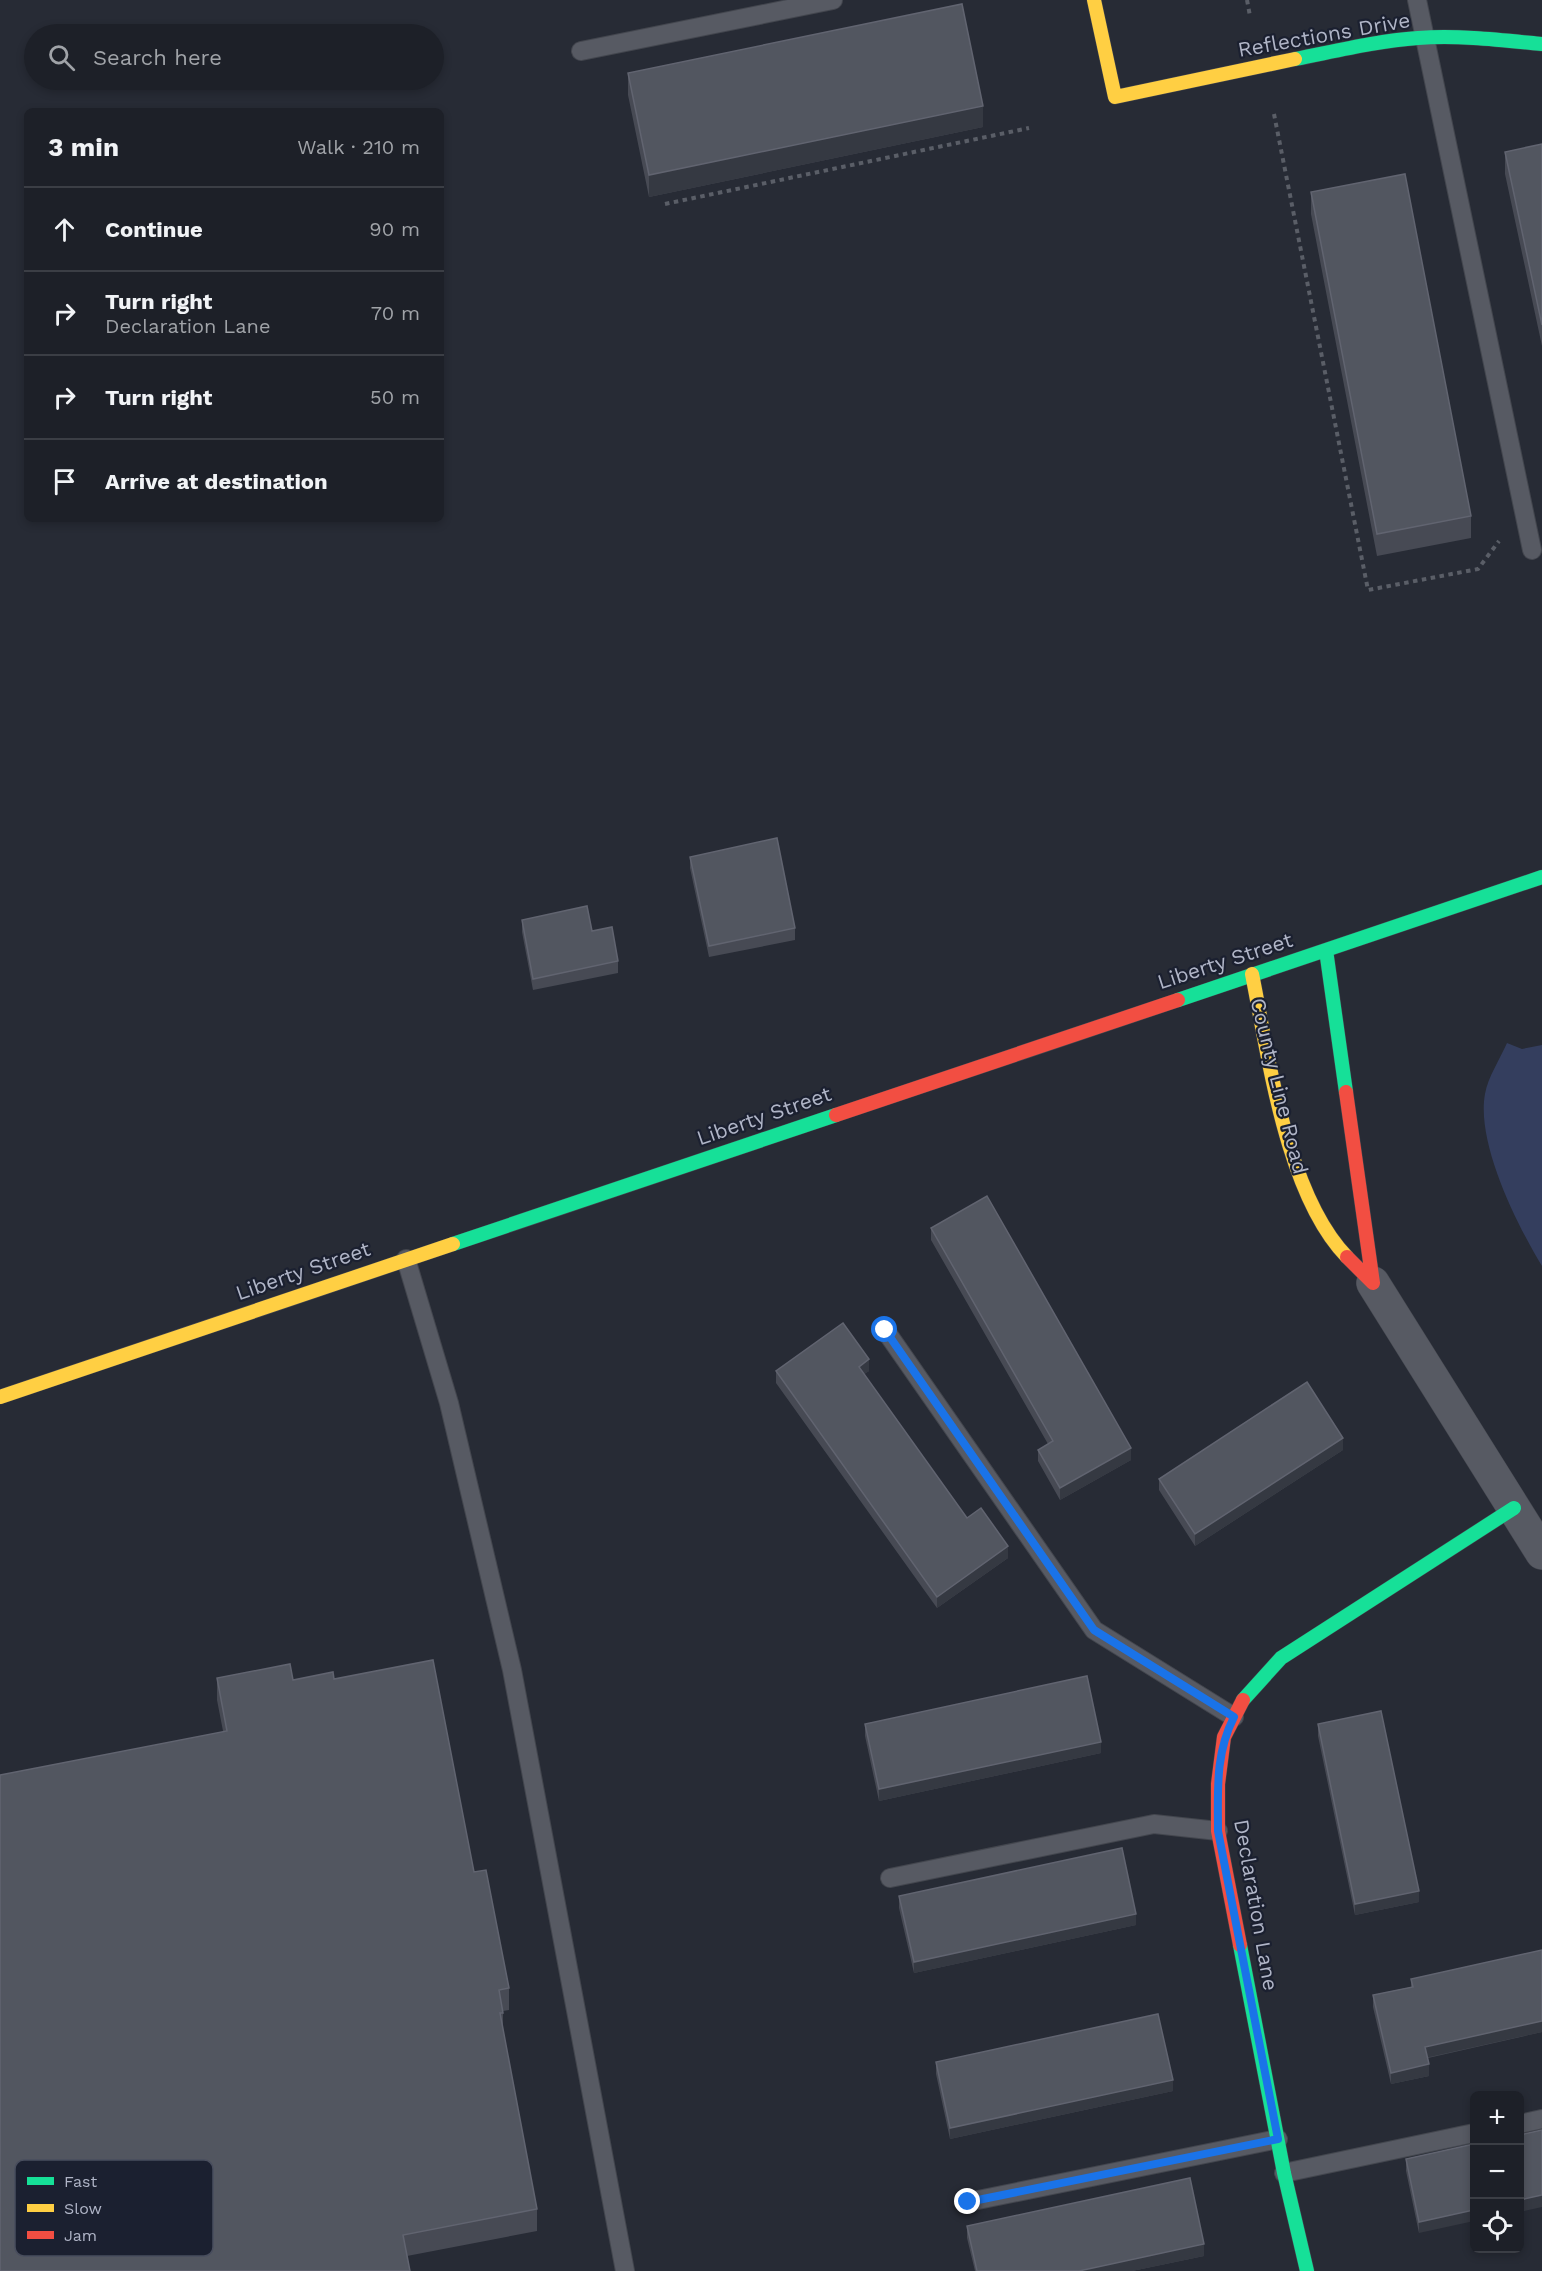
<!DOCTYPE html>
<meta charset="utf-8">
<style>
:root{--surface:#1d2028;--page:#252830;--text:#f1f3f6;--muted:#a0a3a8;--line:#3b3e45}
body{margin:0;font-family:"Work Sans",sans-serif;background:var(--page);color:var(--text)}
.controls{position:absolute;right:18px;bottom:18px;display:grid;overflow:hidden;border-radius:9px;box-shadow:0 3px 9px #0003}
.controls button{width:54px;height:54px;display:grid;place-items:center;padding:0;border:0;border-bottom:2px solid var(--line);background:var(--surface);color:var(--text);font:30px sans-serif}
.stop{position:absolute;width:18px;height:18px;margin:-14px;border:4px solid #1a73e8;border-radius:50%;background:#fff}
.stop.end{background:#1a73e8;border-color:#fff;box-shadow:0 2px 6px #0008}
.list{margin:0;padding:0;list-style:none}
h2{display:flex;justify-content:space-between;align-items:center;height:78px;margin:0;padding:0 24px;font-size:26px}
h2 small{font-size:20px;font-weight:400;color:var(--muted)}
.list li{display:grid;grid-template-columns:39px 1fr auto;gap:18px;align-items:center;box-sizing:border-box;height:84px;padding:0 24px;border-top:2px solid var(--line)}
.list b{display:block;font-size:22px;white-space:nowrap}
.list p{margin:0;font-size:20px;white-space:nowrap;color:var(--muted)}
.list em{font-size:20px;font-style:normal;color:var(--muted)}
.icon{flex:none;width:33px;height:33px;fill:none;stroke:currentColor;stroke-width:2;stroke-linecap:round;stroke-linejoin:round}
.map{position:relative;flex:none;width:1542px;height:2271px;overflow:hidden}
.search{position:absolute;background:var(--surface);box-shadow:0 3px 9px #0003;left:24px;top:24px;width:420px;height:66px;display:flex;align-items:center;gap:15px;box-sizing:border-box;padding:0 21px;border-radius:33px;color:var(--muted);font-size:22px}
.panel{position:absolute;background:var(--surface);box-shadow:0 3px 9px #0003;left:24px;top:108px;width:420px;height:414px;border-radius:9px}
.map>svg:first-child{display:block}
.water{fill:#343e5e}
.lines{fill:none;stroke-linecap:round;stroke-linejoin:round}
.lane-casing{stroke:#43464e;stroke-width:20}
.street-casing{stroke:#43464e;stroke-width:34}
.fast-casing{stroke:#43464e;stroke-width:15}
.slow-casing{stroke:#43464e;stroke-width:15}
.jam-casing{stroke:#43464e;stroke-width:15}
.path{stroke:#5a5e67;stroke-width:4;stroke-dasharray:4.5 4.5;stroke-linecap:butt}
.lane{stroke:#575a63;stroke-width:18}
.street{stroke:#575a63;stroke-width:33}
.fast{stroke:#16e098;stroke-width:14}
.slow{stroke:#ffcf43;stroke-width:14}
.jam{stroke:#f24e42;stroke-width:14}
.wall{fill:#474a54}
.shaded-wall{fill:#353942}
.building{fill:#525660;stroke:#616470;stroke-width:1.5}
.route{stroke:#1a73e8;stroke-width:8}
.labels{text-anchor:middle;stroke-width:4.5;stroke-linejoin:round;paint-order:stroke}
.street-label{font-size:21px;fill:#b0b5c7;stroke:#1b2030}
.key{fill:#1b2030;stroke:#484d5d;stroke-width:1.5}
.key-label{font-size:16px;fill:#b0b5c7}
</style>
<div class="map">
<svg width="1542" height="2271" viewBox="0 0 1542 2271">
<rect width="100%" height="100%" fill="#272b35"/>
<path class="water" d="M 1507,1043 L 1522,1049 L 1542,1045 L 1542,1266 C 1517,1225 1476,1143 1485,1094 C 1488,1077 1500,1059 1507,1043 Z"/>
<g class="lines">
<defs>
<path id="lane" d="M 1417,0 L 1532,550
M 581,51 L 833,0
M 406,1259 L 449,1403 L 512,1670 L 625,2271
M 885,1330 L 1094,1630 L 1234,1717
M 890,1878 L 1154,1824 L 1218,1831
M 1520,2124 L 1542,2119
M 1284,2173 L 1474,2133
M 968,2202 L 1278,2139"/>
<path id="street" d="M 1373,1283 L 1542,1553"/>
<path id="fast" d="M 1295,59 C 1336,51 1376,41 1418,38 C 1459,35 1501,40 1542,44
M 1326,950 L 1346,1092
M 1178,1000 L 1542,877
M 453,1244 L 836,1115
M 1243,1700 L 1281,1658 L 1514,1508
M 1240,1945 L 1284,2173 L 1307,2271"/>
<path id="slow" d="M 1094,0 L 1115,97 L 1295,59
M 1252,974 C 1269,1058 1286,1194 1347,1257
M 0,1397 L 453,1244"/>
<path id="jam" d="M 1346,1092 L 1373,1283 L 1347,1257
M 836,1115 L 1178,1000
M 1240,1945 L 1218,1831 L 1218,1784 L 1224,1737 L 1243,1700"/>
</defs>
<use href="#lane" class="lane-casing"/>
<use href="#street" class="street-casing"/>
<use href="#fast" class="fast-casing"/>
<use href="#slow" class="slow-casing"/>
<use href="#jam" class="jam-casing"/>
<path class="path" d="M 1247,0 L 1250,16
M 1274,114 L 1368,590 L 1478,569 L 1499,541
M 665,204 L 1029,128"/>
<use href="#lane" class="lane"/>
<use href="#street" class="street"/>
<use href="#fast" class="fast"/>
<use href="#slow" class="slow"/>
<use href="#jam" class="jam"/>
</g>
<path class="wall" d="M 628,73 L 983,127 L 649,197 L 628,95 Z
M 1542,144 L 1542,346 L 1505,174 L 1505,152 Z
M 1311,192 L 1471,516 L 1471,538 L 1377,556 L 1311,214 Z
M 690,857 L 795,928 L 795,940 L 709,957 L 690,868 Z
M 522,920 L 592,931 L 618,961 L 618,973 L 533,990 L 522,932 Z
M 931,1228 L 1131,1460 L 1060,1500 L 1038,1461 L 1038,1450 L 1048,1444 L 931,1240 Z
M 776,1371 L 869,1371 L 864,1374 L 967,1518 L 1008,1558 L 937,1608 L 776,1383 Z
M 1343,1450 L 1195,1546 L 1159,1490 L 1159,1479 Z
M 217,1678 L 293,1680 L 334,1679 L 474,1872 L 509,1988 L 509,2010 L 503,2011 L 503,2032 L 537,2209 L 537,2231 L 407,2256 L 223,1731 L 217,1700 Z
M 865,1724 L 1101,1753 L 879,1801 L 865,1736 Z
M 1318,1724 L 1419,1902 L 1355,1915 L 1318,1736 Z
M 899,1896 L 1136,1925 L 914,1973 L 899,1908 Z
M 1542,1950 L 1542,2032 L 1428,2058 L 1429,2076 L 1391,2084 L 1373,2007 L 1373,1995 L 1411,1987 L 1411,1979 Z
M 936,2062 L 1173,2091 L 950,2139 L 936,2074 Z
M 1474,2144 L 1419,2233 L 1406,2171 L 1406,2159 Z
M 967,2226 L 1204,2256 L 1132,2271 L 975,2271 L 967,2238 Z"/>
<path class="shaded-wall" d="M 983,106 L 983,127 L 649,197 L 649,175 Z
M 869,1359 L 869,1371 L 859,1378 L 859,1367 Z
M 1343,1438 L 1343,1450 L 1195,1546 L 1195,1534 Z
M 1131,1448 L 1131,1460 L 1060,1500 L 1060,1488 Z
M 1008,1546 L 1008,1558 L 937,1608 L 937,1597 Z
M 1101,1742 L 1101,1753 L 879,1801 L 879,1789 Z
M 1419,1891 L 1419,1902 L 1355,1915 L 1355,1904 Z
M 1136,1914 L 1136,1925 L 914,1973 L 914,1962 Z
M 1542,2021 L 1542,2032 L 1425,2058 L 1425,2047 Z
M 1429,2064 L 1429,2076 L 1391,2084 L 1391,2073 Z
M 1173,2080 L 1173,2091 L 950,2139 L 950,2128 Z
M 1542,2195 L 1542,2207 L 1520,2212 L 1520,2200 Z
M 1474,2210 L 1474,2221 L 1419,2233 L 1419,2222 Z
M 1204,2244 L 1204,2256 L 1132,2271 L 1079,2271 Z"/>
<path class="building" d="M 962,4 L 983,106 L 649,175 L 628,73 Z
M 1542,144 L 1542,325 L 1505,152 Z
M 1405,174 L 1471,516 L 1377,534 L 1311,192 Z
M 777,838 L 795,928 L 709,946 L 690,857 Z
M 587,906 L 592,931 L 612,927 L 618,961 L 533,979 L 522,920 Z
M 987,1196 L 1131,1448 L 1060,1488 L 1038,1450 L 1053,1441 L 931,1228 Z
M 843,1323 L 869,1359 L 859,1367 L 967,1518 L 981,1508 L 1008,1546 L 937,1597 L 776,1371 Z
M 1307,1382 L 1343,1438 L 1195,1534 L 1159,1479 Z
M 433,1660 L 474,1872 L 486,1870 L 509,1988 L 499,1990 L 503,2013 L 500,2013 L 537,2209 L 403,2235 L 410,2271 L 0,2271 L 0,1775 L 227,1731 L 217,1678 L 290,1664 L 293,1680 L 333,1672 L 334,1679 Z
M 1087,1676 L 1101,1742 L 879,1789 L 865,1724 Z
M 1381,1711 L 1419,1891 L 1355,1904 L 1318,1724 Z
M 1122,1848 L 1136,1914 L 914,1962 L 899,1896 Z
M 1542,1950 L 1542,2021 L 1425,2047 L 1429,2064 L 1391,2073 L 1373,1995 L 1413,1987 L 1411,1979 Z
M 1158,2014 L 1173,2080 L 950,2128 L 936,2062 Z
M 1542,2130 L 1542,2195 L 1520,2200 L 1520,2135 Z
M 1474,2144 L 1474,2210 L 1419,2222 L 1406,2159 Z
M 1190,2178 L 1204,2244 L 1079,2271 L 977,2271 L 967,2226 Z"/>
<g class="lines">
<path class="route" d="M 885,1330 L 1094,1630 L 1234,1717 C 1215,1754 1218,1791 1218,1831 L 1278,2139 L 968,2202"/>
</g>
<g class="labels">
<g class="street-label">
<text transform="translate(1324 35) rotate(-10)" y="7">Reflections Drive</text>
<text transform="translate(1225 961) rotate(-18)" y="7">Liberty Street</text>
<text transform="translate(1279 1086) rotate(76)" y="7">County Line Road</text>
<text transform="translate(764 1116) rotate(-19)" y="7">Liberty Street</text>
<text transform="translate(303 1271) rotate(-19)" y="7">Liberty Street</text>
<text transform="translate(1256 1905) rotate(80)" y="7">Declaration Lane</text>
</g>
</g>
<rect x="15" y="2160" width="198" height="96" rx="9" class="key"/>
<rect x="27" y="2177" width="27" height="8" fill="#16e098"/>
<rect x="27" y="2204" width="27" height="8" fill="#ffcf43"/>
<rect x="27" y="2231" width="27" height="8" fill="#f24e42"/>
<g class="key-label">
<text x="64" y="2187">Fast</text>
<text x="64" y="2214">Slow</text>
<text x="64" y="2241">Jam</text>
</g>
</svg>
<div class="controls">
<button>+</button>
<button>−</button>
<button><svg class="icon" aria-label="locate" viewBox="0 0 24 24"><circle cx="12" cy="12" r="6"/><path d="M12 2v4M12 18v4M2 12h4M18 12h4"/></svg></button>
</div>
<div class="stop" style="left:885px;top:1330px"></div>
<div class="stop end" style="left:968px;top:2202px"></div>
<div class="search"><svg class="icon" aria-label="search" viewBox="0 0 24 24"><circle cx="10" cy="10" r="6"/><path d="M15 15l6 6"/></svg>Search here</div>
<section class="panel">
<h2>3 min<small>Walk · 210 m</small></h2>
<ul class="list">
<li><svg class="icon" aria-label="ahead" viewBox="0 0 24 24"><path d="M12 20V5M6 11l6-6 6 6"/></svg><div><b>Continue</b></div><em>90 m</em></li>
<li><svg class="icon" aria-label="right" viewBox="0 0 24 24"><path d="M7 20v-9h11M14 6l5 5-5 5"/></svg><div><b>Turn right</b><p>Declaration Lane</p></div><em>70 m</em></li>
<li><svg class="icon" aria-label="right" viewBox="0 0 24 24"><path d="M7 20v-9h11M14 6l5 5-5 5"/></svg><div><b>Turn right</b></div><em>50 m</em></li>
<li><svg class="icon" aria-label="arrive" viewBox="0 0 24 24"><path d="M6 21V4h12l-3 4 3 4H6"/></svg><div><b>Arrive at destination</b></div></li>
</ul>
</section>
</div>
